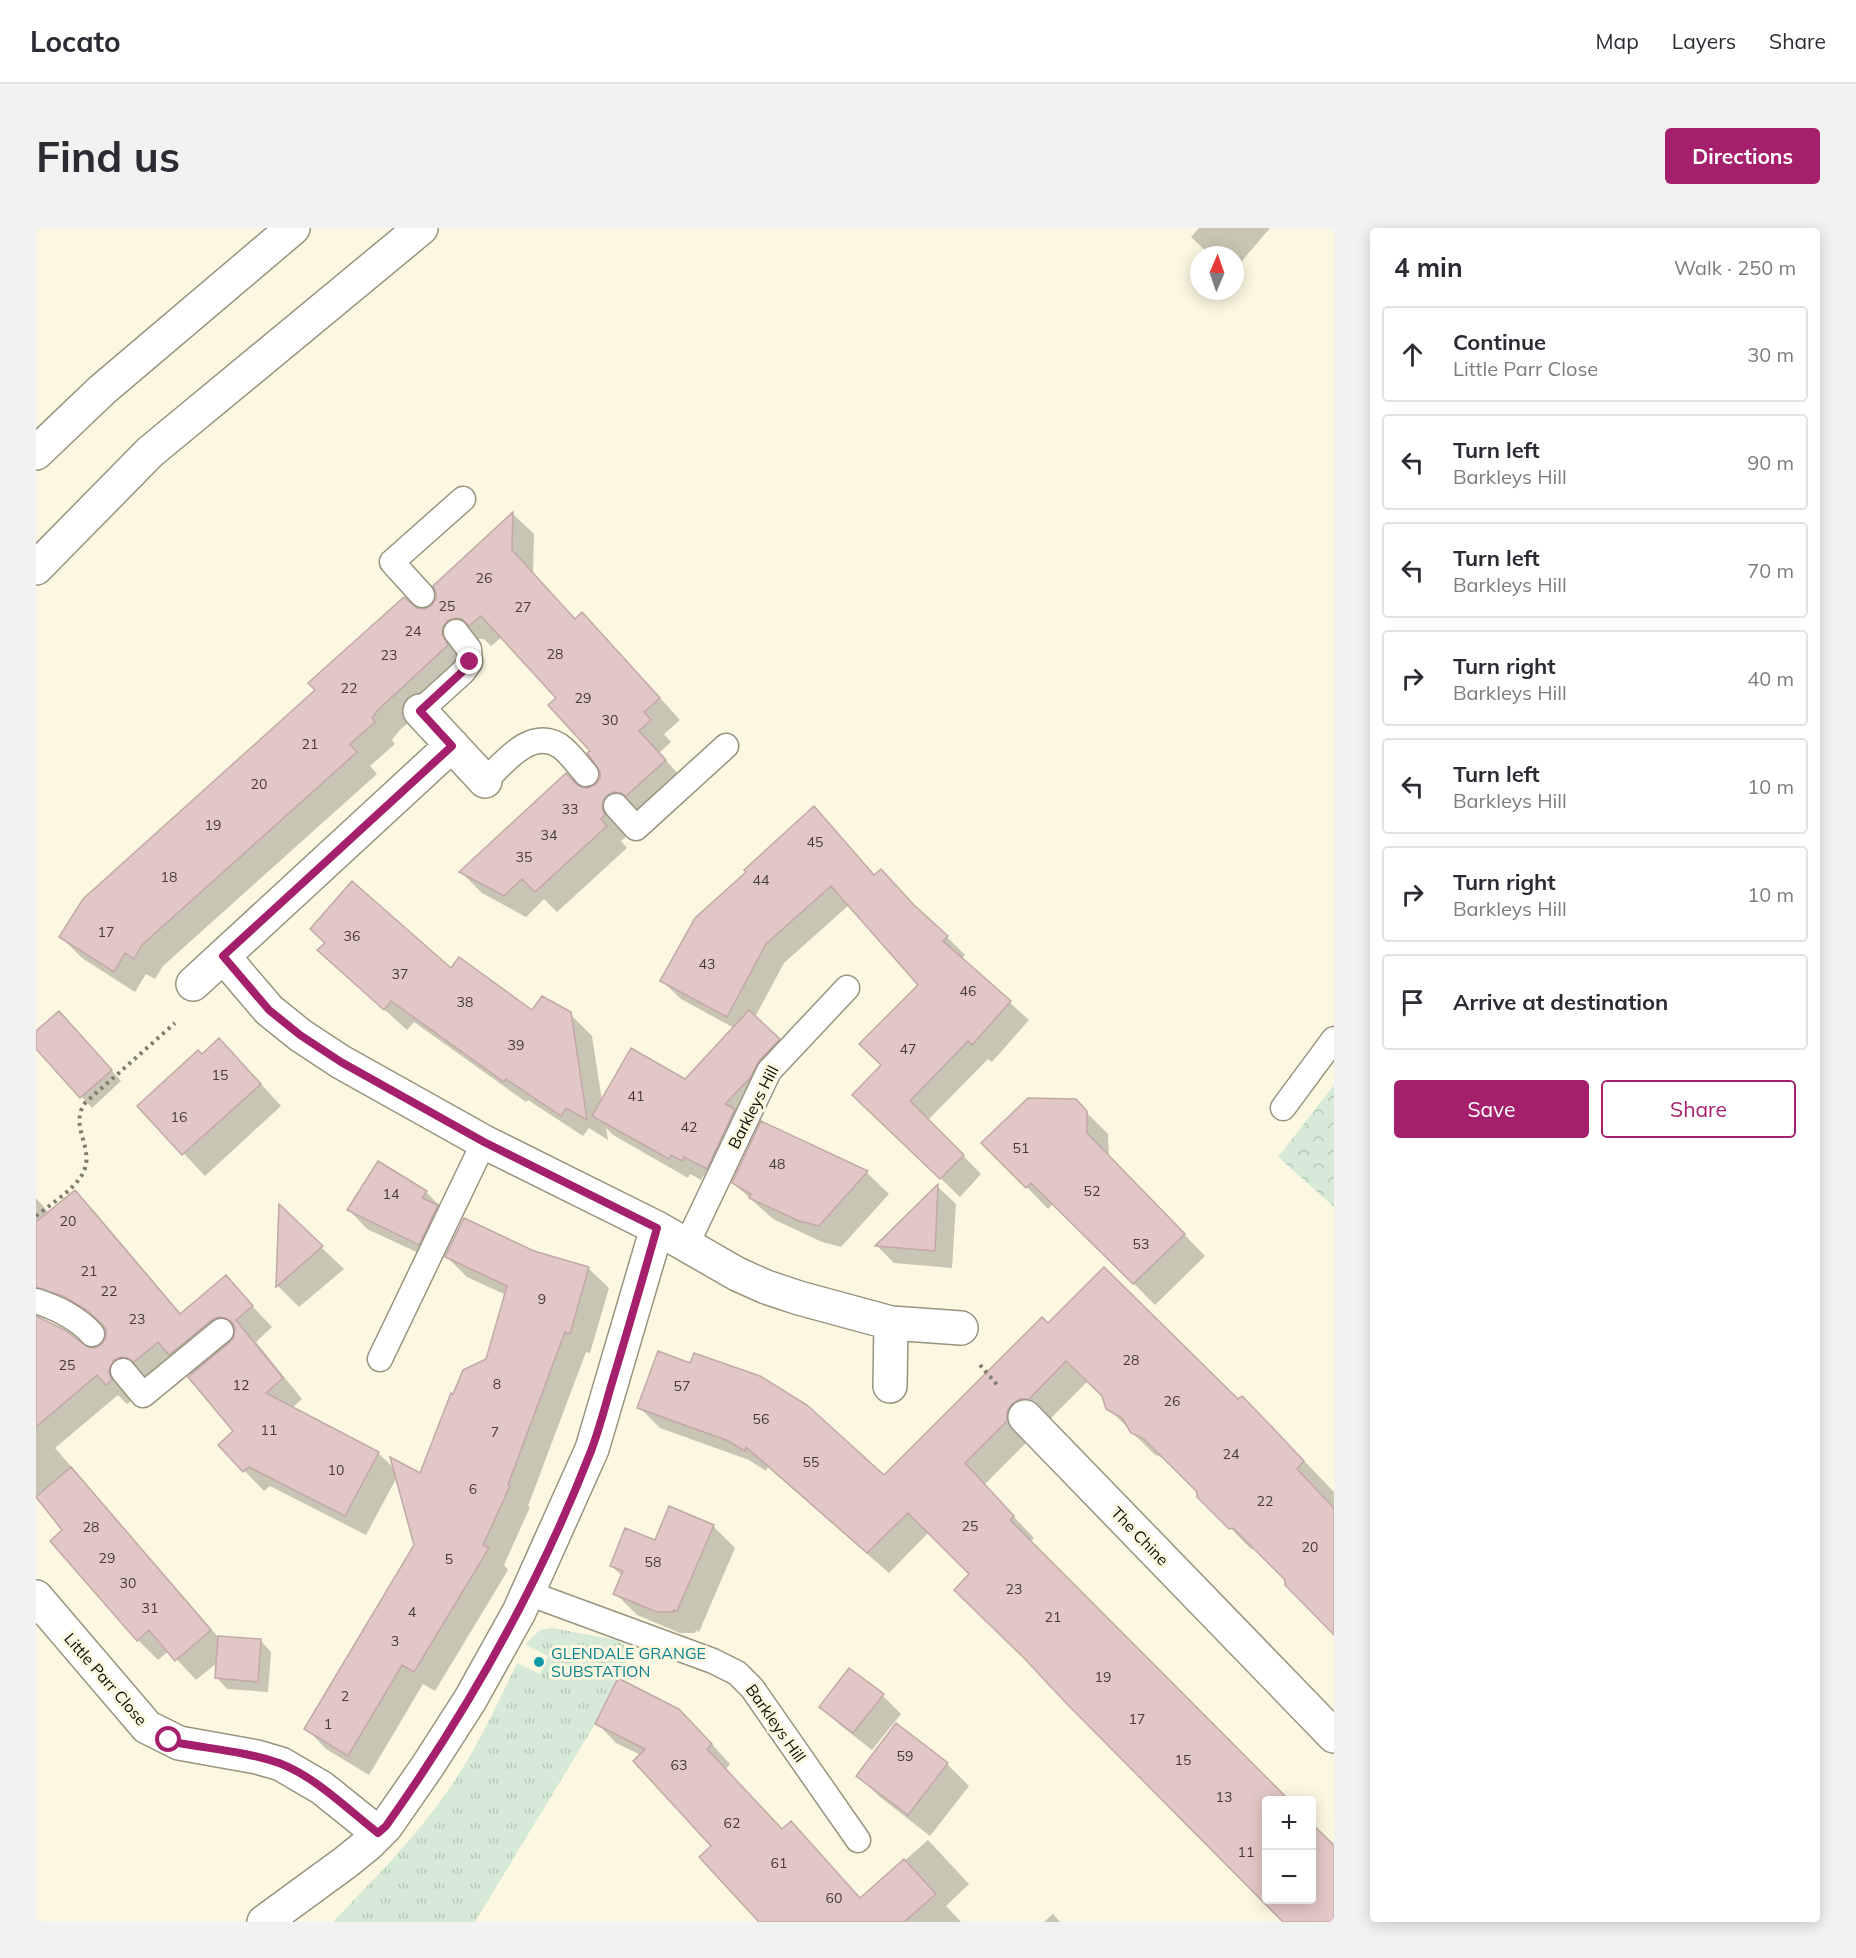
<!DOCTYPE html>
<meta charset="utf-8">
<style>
:root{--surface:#fff;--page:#f2f2f3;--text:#2b2b33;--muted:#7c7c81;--line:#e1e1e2;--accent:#a5206c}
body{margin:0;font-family:Mulish,sans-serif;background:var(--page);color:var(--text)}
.controls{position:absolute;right:18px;bottom:18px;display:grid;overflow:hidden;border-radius:6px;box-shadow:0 3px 15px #0003}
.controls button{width:54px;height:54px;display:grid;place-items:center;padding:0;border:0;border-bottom:2px solid var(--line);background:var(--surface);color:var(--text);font:30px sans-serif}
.compass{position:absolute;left:1154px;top:18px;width:54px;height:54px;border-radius:50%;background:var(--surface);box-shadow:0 3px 15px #0003;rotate:2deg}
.stop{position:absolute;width:18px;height:18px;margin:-14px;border:4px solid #a5206c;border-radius:50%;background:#fff}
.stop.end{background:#a5206c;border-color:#fff;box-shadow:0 2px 6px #0008}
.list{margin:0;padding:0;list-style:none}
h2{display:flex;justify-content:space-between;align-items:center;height:78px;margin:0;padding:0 24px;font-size:26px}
h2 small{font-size:20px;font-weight:400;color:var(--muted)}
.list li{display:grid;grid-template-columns:39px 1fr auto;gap:18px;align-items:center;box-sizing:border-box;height:96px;margin:0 12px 12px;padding:0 12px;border:2px solid var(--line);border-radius:6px}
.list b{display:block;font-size:22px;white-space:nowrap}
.list p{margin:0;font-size:20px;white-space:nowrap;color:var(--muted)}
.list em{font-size:20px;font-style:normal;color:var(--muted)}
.actions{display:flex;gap:12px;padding:18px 24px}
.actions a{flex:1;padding:14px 0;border:2px solid var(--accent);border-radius:6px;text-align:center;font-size:21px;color:var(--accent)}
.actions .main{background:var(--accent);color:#fff}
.icon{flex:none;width:33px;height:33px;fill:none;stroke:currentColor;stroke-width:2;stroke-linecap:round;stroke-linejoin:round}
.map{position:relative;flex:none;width:1298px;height:1694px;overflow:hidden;border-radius:6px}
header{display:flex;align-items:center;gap:36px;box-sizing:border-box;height:84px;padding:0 30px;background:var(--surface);border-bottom:2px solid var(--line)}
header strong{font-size:28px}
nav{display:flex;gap:33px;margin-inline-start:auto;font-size:21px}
.intro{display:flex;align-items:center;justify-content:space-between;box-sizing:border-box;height:144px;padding:0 36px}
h1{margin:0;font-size:42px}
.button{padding:15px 27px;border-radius:6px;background:var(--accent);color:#fff;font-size:21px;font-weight:700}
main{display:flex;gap:36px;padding:0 36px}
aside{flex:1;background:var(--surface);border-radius:6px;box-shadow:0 3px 15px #0003}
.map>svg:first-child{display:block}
.grass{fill:url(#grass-tufts)}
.forest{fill:url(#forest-crowns)}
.shadow{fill:#0003}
.building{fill:#e1c7c5;stroke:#c2a8a6;stroke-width:1.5}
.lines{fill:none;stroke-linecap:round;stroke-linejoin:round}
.lane-casing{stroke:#98947f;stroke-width:27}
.street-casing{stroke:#98947f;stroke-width:36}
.highway-casing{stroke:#98947f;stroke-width:36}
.path{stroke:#7f7c6e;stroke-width:4;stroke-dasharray:3 4.5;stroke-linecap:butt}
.lane{stroke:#fff;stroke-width:24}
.street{stroke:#fff;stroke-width:33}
.highway{stroke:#fff;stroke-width:33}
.route{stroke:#a5206c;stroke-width:8}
.culture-dot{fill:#0f9aa8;stroke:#fcf7e1;stroke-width:2}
.labels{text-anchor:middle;stroke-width:6;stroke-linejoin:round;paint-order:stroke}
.number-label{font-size:14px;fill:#443c36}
.street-label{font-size:16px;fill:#0f0e07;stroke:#fcf7e1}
.culture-label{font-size:16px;fill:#0d838f;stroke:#fcf7e1;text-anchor:start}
</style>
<header>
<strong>Locato</strong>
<nav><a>Map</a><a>Layers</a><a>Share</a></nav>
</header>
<div class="intro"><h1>Find us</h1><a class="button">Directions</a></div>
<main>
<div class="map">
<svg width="1298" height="1694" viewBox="0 0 1298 1694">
<defs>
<pattern id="grass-tufts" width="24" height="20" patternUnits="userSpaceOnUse" patternTransform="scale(1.5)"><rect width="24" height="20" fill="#d6ead7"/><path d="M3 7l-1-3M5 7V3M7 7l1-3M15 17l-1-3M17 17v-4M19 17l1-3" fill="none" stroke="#b6c8b7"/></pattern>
<pattern id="forest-crowns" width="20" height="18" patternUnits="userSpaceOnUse" patternTransform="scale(1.5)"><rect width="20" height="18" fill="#d6ead7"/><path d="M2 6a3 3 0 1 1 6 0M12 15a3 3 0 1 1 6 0" fill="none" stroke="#b6c8b7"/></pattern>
</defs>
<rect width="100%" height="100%" fill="#fcf7e1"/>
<path class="grass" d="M 516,1400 L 581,1412 L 588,1417 L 590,1422 L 589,1437 L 559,1496 L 439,1694 L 297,1694 C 337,1652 378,1611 411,1564 C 439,1524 460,1479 481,1435 L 504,1446 L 512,1428 L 489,1416 L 504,1402 Z"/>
<path class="forest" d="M 1298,857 L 1298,979 L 1242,929 Z"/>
<path class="shadow" d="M 1163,0 L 1234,0 L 1199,41 L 1199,27 L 1174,27 L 1155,9 Z
M 477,286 L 498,306 L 497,345 L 540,392 L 546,386 L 567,407 L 644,492 L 628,506 L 635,514 L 623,525 L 650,554 L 587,603 L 590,609 L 585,613 L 591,620 L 521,684 L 508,671 L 490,689 L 446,665 L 425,644 L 544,561 L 552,562 L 561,558 L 565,551 L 565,542 L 556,523 L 522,470 L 466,409 L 455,418 L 448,411 L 439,411 L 433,439 L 363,503 L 356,512 L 359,516 L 334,538 L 341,546 L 127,738 L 119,751 L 110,746 L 99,764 L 46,730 L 25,709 L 381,382 L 389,382 L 396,379 L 401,371 L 401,364 L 399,358 Z
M 778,580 L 839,648 L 911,709 L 929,727 L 926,731 L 993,792 L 956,834 L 952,831 L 892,892 L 945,946 L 924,969 L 836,885 L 846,837 L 884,757 L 813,677 L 748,735 L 719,789 L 762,831 L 742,853 L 690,959 L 668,947 L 665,952 L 654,946 L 652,950 L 577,907 L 570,900 L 572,912 L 553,900 L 547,908 L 492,872 L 490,874 L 378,794 L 371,802 L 283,722 L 415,742 L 496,784 L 534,786 L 556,808 L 566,873 L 649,853 L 698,800 L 645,771 L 626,753 Z
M 33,795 L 85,853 L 56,880 L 0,819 L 0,805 Z
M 166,828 L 205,834 L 245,878 L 169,948 L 103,878 Z
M 1039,873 L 1072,906 L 1073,928 L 1169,1028 L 1119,1077 L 1018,975 L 1012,981 L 948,915 Z
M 726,895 L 831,945 L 853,966 L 805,1019 L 786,1014 L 737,991 L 697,955 Z
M 902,959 L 920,976 L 916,1040 L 858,1035 L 841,1018 Z
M 39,964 L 59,984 L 146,1087 L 189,1049 L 236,1099 L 220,1114 L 266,1171 L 256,1180 L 342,1225 L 359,1241 L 385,1247 L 418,1168 L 452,1132 L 470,1067 L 431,1049 L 411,1029 L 498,1025 L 552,1040 L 573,1060 L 554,1125 L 550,1124 L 492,1278 L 494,1279 L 468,1337 L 472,1342 L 399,1463 L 387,1456 L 333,1547 L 290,1521 L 270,1500 L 380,1318 L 361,1249 L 330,1307 L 234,1258 L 228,1263 L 184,1217 L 199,1204 L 156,1147 L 143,1134 L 113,1149 L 106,1149 L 93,1166 L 95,1173 L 91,1176 L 82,1167 L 19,1220 L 183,1410 L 225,1413 L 235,1424 L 232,1464 L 191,1461 L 181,1450 L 182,1434 L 160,1452 L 133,1423 L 122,1432 L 102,1412 L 28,1303 L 0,1269 L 0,1125 L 60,1121 L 67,1117 L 71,1111 L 70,1100 L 48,1078 L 0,1019 L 0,970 L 13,985 Z
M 390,964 L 408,982 L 402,1034 L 331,1001 L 313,982 Z
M 244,980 L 308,1041 L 263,1079 L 242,1058 Z
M 1012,1097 L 1202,1173 L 1227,1190 L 1298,1264 L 1298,1404 L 1250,1351 L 1220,1321 L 1215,1321 L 1163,1268 L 1163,1263 L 1131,1232 L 1118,1226 L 1072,1180 L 1067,1168 L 1052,1153 L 948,1257 L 998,1310 L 994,1314 L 1252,1572 L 1230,1572 L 1230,1672 L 1298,1694 L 1249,1694 L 935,1346 L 893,1304 L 853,1345 L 732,1239 L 730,1243 L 713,1232 L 624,1200 L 603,1179 L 848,1249 Z
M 677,1298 L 699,1320 L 663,1404 L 660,1402 L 659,1405 L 644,1405 L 601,1387 L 579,1365 L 586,1348 L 575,1337 L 620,1314 Z
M 847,1468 L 865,1486 L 836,1522 L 804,1497 L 785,1479 Z
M 561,1495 L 663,1502 L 694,1536 L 690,1541 L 746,1602 L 774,1615 L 825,1671 L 892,1612 L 933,1656 L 910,1678 L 925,1694 L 725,1694 L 677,1618 L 605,1527 L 580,1515 Z
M 911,1536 L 933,1558 L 894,1608 L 844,1569 L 822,1548 Z
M 1017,1686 L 1024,1694 L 1008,1694 Z"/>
<path class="building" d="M 477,284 L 476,322 L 539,391 L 546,384 L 624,470 L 608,484 L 615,492 L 603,503 L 630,532 L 590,568 L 585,565 L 578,564 L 570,568 L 567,573 L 566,580 L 569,587 L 565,591 L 571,598 L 499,664 L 486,651 L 468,668 L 423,644 L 530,545 L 540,556 L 545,559 L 552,560 L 560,556 L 564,550 L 564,544 L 551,525 L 554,523 L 512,477 L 520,470 L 445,388 L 433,398 L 426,391 L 418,390 L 411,393 L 407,399 L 406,406 L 412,417 L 342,482 L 336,490 L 339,494 L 314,516 L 321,524 L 106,717 L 98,731 L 89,725 L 78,744 L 23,709 L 47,671 L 279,462 L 272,455 L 368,369 L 381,380 L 388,381 L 395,378 L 400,371 L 400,365 L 397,358 Z
M 778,578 L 838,647 L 845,641 L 878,677 L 912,708 L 907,713 L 975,773 L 936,817 L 932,813 L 874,873 L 928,927 L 904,951 L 816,867 L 845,837 L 823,816 L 882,757 L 795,658 L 730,716 L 691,789 L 624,753 L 659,690 L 710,644 L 708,642 Z
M 316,653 L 415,740 L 423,729 L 496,782 L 506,768 L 535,784 L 551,892 L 530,880 L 525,888 L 470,851 L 468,854 L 355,773 L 348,782 L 281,722 L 289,715 L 274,701 Z
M 713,782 L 744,811 L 723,833 L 714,850 L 689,876 L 699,881 L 671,941 L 648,929 L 646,933 L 635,927 L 633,931 L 556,888 L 595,820 L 649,851 Z
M 23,783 L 76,842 L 44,870 L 0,821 L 0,803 Z
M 183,810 L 225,856 L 146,927 L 101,878 L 162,822 L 166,826 Z
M 992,870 L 1040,871 L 1051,883 L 1051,905 L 1149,1006 L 1097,1056 L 995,955 L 990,960 L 945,915 Z
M 725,893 L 832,943 L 783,998 L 763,993 L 713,970 L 715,966 L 696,955 Z
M 342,933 L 391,963 L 386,970 L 402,977 L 383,1017 L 311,982 Z
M 902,956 L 899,1023 L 839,1018 Z
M 39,962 L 144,1086 L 190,1047 L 217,1078 L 200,1092 L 247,1150 L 230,1165 L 343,1224 L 309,1288 L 213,1239 L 207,1244 L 182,1217 L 197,1203 L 152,1149 L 194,1114 L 198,1109 L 199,1100 L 196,1094 L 189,1090 L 182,1089 L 176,1092 L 133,1127 L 122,1114 L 98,1134 L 91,1130 L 85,1129 L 78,1132 L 74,1139 L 73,1145 L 76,1152 L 70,1157 L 61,1147 L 0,1199 L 0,1088 L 29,1102 L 52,1119 L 59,1120 L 65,1117 L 70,1109 L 70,1102 L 67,1097 L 52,1083 L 29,1069 L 0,1059 L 0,994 Z
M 243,976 L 287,1018 L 240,1059 Z
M 428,990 L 498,1023 L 553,1039 L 534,1106 L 529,1104 L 472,1257 L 474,1258 L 447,1317 L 453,1320 L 378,1444 L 366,1437 L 312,1528 L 268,1501 L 378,1317 L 354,1229 L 384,1245 L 415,1165 L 417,1166 L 427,1142 L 450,1131 L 471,1058 L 409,1029 Z
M 1068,1039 L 1202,1171 L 1206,1168 L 1236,1199 L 1268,1233 L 1261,1241 L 1298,1280 L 1298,1407 L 1249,1357 L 1249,1352 L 1197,1300 L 1193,1301 L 1161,1269 L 1161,1264 L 1108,1211 L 1095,1205 L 1086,1190 L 1070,1181 L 1066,1168 L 1030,1133 L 993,1171 L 984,1171 L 976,1176 L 971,1183 L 971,1193 L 929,1235 L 978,1288 L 974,1292 L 1253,1572 L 1230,1572 L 1230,1671 L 1275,1671 L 1275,1595 L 1298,1617 L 1298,1694 L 1247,1694 L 1030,1475 L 988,1430 L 918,1362 L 933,1346 L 872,1285 L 831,1325 L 710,1219 L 709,1223 L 690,1212 L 601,1180 L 622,1123 L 654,1135 L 658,1125 L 724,1148 L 771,1177 L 848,1247 L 1006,1089 L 1012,1095 Z
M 35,1239 L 175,1402 L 139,1433 L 113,1402 L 101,1413 L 14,1313 L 26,1302 L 0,1269 Z
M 633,1278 L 678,1297 L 641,1383 L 638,1382 L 637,1384 L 621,1384 L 577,1366 L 587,1343 L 574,1338 L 589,1300 L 619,1312 Z
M 182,1408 L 225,1411 L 222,1454 L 179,1450 Z
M 813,1440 L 848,1466 L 817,1505 L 783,1479 Z
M 582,1450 L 643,1481 L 676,1516 L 671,1521 L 746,1601 L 755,1593 L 824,1670 L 868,1631 L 900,1666 L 868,1694 L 723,1694 L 663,1629 L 675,1618 L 597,1533 L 609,1521 L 559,1496 Z
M 860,1495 L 912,1535 L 872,1587 L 820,1548 Z"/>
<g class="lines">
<defs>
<path id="lane" d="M 386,367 L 356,334 L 427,271
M 384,483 L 427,444 L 434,434 L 433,421 L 420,404
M 449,553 C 468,535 494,499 524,518 C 534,525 542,537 550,546
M 580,578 L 600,600 L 690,518
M 1247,880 L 1298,811
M 650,1018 L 733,843 L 811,760
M 0,1073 C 21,1080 41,1089 56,1106
M 344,1131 L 448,914
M 87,1143 L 107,1167 L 185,1103
M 492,1365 L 677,1433 L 701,1445 L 716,1460 L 822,1612"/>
<path id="street" d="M 384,483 L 449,553
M 187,728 L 233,782 L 264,807 L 305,834 L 448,914 L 621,1000 L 701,1046 L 730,1059 L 763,1070 L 855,1095 L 925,1100
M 157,756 L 416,517
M 854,1158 L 855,1095
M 989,1189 L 1298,1508
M 0,1369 L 111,1499 L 143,1515 L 221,1529 L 245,1536 L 286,1560 L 342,1605
M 228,1694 L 310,1634 L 331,1617 L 350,1598 L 391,1539 L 434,1472 L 483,1384 L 556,1221 L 621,1000"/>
<path id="highway" d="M 0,225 L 66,162 L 257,0
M 0,340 L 114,224 L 385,0"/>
</defs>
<use href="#lane" class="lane-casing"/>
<use href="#street" class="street-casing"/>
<use href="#highway" class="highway-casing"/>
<path class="path" d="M 0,988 C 15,976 36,963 46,947 C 61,921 32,899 49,875 L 139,795
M 944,1137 L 963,1159"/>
<use href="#lane" class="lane"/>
<use href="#street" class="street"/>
<use href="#highway" class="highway"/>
</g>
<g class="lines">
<path class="route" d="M 133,1512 L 143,1515 C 176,1521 211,1524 243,1535 C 280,1549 311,1581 342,1605 L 350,1598 C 433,1481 503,1357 555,1223 C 563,1202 569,1179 575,1158 C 591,1105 606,1053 621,1000 L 448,914 L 305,834 L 264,807 L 233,782 L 187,728 L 416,518 L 384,483 L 426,444 L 434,434"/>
</g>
<circle class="culture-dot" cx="503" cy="1434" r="6"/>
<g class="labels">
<g class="number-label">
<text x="448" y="355">26</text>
<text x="411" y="383">25</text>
<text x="487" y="384">27</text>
<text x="377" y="408">24</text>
<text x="519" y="431">28</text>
<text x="353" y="432">23</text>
<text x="313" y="465">22</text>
<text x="547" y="475">29</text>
<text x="574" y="497">30</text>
<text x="274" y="521">21</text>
<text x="223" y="561">20</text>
<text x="534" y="586">33</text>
<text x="177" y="602">19</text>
<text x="513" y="612">34</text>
<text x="779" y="619">45</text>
<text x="488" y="634">35</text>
<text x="133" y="654">18</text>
<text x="725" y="657">44</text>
<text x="70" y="709">17</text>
<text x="316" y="713">36</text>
<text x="671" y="741">43</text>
<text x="364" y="751">37</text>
<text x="932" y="768">46</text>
<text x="429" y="779">38</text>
<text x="480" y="822">39</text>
<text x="872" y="826">47</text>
<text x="184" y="852">15</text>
<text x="600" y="873">41</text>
<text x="143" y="894">16</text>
<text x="653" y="904">42</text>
<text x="985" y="925">51</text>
<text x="741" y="941">48</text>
<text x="1056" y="968">52</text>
<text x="355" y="971">14</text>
<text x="32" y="998">20</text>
<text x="1105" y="1021">53</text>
<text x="53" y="1048">21</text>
<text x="73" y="1068">22</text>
<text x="506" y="1076">9</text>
<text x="101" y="1096">23</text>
<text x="1095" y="1137">28</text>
<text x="31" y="1142">25</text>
<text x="461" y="1161">8</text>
<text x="205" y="1162">12</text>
<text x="646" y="1163">57</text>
<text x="1136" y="1178">26</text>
<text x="725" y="1196">56</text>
<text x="233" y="1207">11</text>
<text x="459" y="1209">7</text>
<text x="1195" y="1231">24</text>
<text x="775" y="1239">55</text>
<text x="300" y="1247">10</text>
<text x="437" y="1266">6</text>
<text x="1229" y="1278">22</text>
<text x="934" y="1303">25</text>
<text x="55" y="1304">28</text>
<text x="1274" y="1324">20</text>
<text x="71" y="1335">29</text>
<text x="413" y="1336">5</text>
<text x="617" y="1339">58</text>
<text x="92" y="1360">30</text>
<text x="978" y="1366">23</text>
<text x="114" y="1385">31</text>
<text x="376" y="1389">4</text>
<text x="1017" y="1394">21</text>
<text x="359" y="1418">3</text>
<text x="1067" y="1454">19</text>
<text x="309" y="1473">2</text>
<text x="1101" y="1496">17</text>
<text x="292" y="1501">1</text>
<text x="869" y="1533">59</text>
<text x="1147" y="1537">15</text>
<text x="643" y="1542">63</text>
<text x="1188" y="1574">13</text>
<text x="696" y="1600">62</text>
<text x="1210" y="1629">11</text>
<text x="743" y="1640">61</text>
<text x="798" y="1675">60</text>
</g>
<g class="street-label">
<text transform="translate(717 879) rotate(-63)" y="6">Barkleys Hill</text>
<text transform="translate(1104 1308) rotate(46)" y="6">The Chine</text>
<text transform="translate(70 1451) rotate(49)" y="6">Little Parr Close</text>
<text transform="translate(740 1495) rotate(55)" y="6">Barkleys Hill</text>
</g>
<g class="culture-label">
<text x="515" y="1431">GLENDALE GRANGE<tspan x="515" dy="18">SUBSTATION</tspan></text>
</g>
</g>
</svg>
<div class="controls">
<button>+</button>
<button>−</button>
</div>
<svg class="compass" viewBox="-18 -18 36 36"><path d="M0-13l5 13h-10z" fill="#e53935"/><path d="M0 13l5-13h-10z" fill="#7c7c81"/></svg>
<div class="stop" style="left:133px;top:1512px"></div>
<div class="stop end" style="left:434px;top:434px"></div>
</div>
<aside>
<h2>4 min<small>Walk · 250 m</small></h2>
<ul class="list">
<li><svg class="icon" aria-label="ahead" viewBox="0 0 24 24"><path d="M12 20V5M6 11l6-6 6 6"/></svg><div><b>Continue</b><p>Little Parr Close</p></div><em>30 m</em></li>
<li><svg class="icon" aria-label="left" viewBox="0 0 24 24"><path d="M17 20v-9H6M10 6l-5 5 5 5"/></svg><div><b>Turn left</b><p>Barkleys Hill</p></div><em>90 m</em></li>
<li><svg class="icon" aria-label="left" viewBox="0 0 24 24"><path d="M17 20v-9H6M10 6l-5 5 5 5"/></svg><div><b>Turn left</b><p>Barkleys Hill</p></div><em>70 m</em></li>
<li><svg class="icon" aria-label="right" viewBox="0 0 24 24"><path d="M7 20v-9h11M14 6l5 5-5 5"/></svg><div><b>Turn right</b><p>Barkleys Hill</p></div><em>40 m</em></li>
<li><svg class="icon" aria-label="left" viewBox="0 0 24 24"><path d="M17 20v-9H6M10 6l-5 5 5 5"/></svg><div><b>Turn left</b><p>Barkleys Hill</p></div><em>10 m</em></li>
<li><svg class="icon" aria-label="right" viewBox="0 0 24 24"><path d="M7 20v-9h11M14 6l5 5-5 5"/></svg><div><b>Turn right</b><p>Barkleys Hill</p></div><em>10 m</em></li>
<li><svg class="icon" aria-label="arrive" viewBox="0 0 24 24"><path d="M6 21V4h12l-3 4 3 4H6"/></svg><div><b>Arrive at destination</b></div></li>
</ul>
<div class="actions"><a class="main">Save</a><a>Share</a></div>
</aside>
</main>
